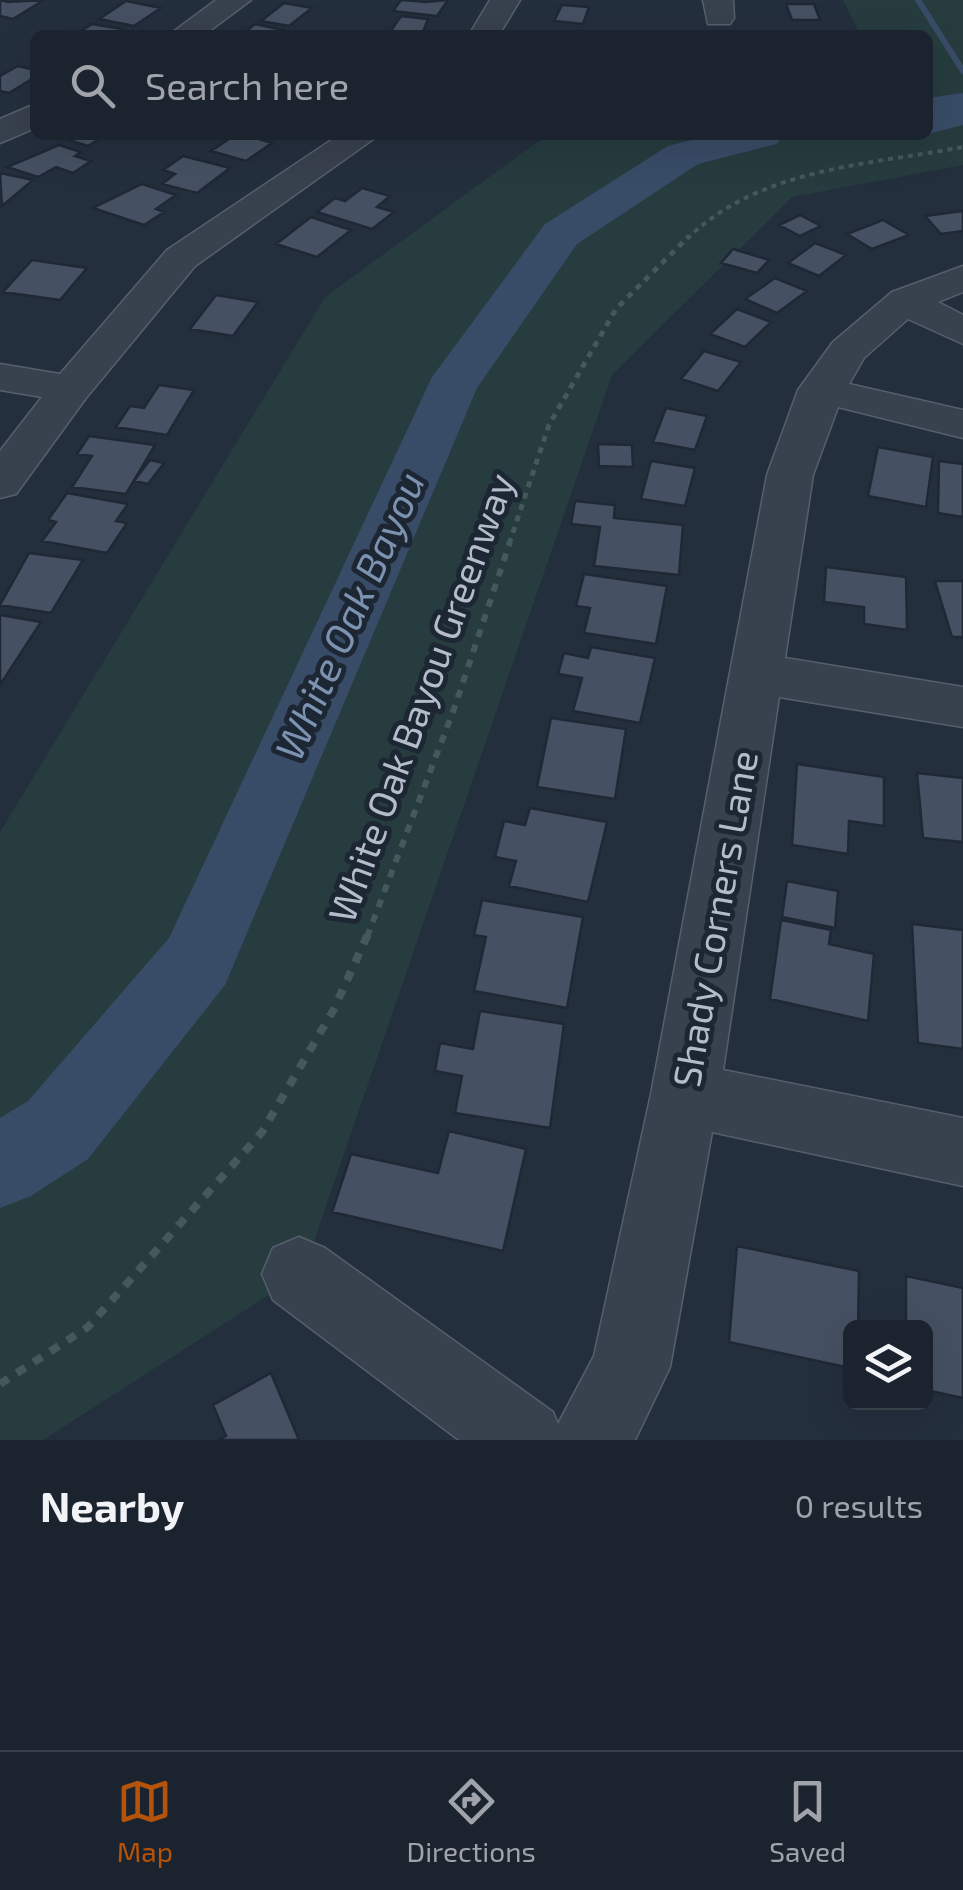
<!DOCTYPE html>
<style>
:root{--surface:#1b232e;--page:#242b36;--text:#f1f3f6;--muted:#a0a4aa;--line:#39404a;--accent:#b45309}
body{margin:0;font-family:"Exo 2",sans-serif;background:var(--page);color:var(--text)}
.controls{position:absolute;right:30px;bottom:30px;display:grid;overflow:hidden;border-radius:15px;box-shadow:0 10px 40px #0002}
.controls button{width:90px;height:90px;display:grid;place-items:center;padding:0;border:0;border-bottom:2px solid var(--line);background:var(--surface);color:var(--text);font:50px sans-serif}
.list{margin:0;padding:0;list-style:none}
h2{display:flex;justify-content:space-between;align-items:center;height:130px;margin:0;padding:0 40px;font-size:42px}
h2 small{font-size:32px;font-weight:400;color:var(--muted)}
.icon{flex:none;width:55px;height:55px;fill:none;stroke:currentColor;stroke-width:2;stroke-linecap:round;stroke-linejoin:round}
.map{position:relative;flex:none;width:963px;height:1440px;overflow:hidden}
.search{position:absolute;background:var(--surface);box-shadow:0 10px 40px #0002;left:30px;right:30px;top:30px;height:110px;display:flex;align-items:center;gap:25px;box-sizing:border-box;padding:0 35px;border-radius:15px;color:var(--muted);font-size:38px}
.sheet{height:310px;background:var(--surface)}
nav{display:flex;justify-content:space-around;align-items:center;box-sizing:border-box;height:140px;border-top:2px solid var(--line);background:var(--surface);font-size:28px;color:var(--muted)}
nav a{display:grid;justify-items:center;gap:5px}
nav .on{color:var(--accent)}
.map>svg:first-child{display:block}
.green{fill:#263c3f}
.water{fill:#394c67}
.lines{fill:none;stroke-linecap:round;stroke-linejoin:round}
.stream{stroke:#394c67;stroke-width:6}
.river{fill:#394c67;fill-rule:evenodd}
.building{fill:#455162;stroke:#1f2835;stroke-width:2.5}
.minor-casing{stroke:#565f6c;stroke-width:3}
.path-far3{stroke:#44595c;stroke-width:4;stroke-dasharray:5 5;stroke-linecap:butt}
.path-far2{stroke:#44595c;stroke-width:5;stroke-dasharray:6 6;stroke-linecap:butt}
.path-far1{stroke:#44595c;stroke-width:6;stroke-dasharray:8 8;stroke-linecap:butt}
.path{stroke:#44595c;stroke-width:8;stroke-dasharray:10 10;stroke-linecap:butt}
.minor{fill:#38414e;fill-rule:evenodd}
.labels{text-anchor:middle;stroke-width:10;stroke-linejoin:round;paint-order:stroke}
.street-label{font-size:38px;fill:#b4bcc9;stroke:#1d2633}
.water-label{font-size:40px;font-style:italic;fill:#7c92b1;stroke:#1d2633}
</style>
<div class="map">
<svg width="963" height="1440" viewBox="0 0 963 1440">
<rect width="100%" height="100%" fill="#242f3e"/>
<path class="green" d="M 843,0 L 963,0 L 963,165 L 792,197 L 612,375 L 303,1273 L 43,1440 L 0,1440 L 0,832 L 325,297 L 547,135 L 928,135 L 928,35 L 860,35 Z"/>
<path class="water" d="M 963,93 L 963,125 L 928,134 L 928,98 Z"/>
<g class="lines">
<path class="stream" d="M 918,0 L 963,71"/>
<path class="river" d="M 711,135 L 783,135 L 777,144 L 698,164 L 577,244 L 477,388 L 225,985 L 88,1159 L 31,1196 L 0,1208 L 0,1118 L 28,1101 L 169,938 L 432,377 L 545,224 L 668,146 Z"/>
</g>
<path class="building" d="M 0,0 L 8,2 L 44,0 L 13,19 L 0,16 Z
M 401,0 L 426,2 L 448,0 L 437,16 L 393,11 Z
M 126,1 L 161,8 L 134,26 L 99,19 Z
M 284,3 L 312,8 L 289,26 L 261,21 Z
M 786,4 L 814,4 L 820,20 L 792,20 Z
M 562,5 L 589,7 L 583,24 L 554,21 Z
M 401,16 L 428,19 L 422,35 L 388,35 Z
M 92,24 L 122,29 L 113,35 L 75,35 Z
M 255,24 L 283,30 L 276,35 L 241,35 Z
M 18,66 L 35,70 L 35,77 L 9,93 L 0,91 L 0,76 Z
M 67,135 L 106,135 L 88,146 L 62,138 Z
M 235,135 L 245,135 L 272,143 L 246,161 L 211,151 Z
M 59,145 L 81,152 L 75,156 L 91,161 L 73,173 L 56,167 L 38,177 L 7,167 Z
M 183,156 L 230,168 L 197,193 L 162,184 L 175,174 L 163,170 Z
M 0,173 L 33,180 L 2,206 Z
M 142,184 L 176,195 L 156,209 L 164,212 L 144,225 L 93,208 Z
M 362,188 L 390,196 L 377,207 L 394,212 L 372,229 L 317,212 L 335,198 L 345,201 Z
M 963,211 L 963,231 L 941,234 L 925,216 Z
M 800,215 L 821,226 L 800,236 L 779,225 Z
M 311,217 L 351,230 L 317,257 L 276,244 Z
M 883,220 L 909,235 L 872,249 L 847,234 Z
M 815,243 L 846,255 L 819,276 L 788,263 Z
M 733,249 L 769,260 L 757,273 L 721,263 Z
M 32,260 L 87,268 L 60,300 L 3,292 Z
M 775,278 L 807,291 L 777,313 L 745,299 Z
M 216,295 L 258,302 L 233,336 L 190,329 Z
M 737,309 L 771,322 L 745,347 L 710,334 Z
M 704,351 L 741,362 L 718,391 L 681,379 Z
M 159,385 L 194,390 L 167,435 L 116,427 L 130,406 L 144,408 Z
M 666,408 L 707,416 L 695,450 L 653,442 Z
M 89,436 L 155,445 L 126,494 L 72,487 L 92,456 L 77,454 Z
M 598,444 L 632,445 L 633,467 L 599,466 Z
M 878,447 L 933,457 L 926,507 L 868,496 Z
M 150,460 L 164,463 L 148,484 L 134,481 Z
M 651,461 L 695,468 L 685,506 L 641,499 Z
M 939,461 L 963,464 L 963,517 L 938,513 Z
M 67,493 L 128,504 L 116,521 L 127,523 L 107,553 L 42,541 L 56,522 L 48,520 Z
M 575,501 L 615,505 L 614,518 L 683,525 L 679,575 L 594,566 L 600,527 L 571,524 Z
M 29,553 L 83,560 L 51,613 L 0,605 Z
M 826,567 L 906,577 L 907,630 L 864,624 L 864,607 L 824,602 Z
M 584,574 L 667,586 L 656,644 L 584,633 L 590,608 L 576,606 Z
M 935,581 L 963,581 L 963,637 L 952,637 Z
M 0,615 L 41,622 L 0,685 Z
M 591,647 L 655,658 L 640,723 L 573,711 L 582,678 L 558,674 L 564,653 L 588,658 Z
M 551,718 L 626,729 L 615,799 L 537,787 Z
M 797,764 L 884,777 L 884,826 L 849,821 L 848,854 L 792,845 Z
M 917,773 L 963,778 L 963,842 L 923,838 Z
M 530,808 L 607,822 L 588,902 L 509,886 L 516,861 L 495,857 L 504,821 L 525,825 Z
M 787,881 L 838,891 L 835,928 L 782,917 Z
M 482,900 L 583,917 L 567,1008 L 474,991 L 486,937 L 474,935 Z
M 781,920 L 831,930 L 829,944 L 874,954 L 868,1021 L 770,999 Z
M 912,924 L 963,930 L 963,1049 L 918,1043 Z
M 480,1011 L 564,1024 L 550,1128 L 455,1113 L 462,1076 L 435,1071 L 440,1043 L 473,1049 Z
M 449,1131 L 526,1149 L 503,1251 L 332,1212 L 351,1154 L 438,1173 Z
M 737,1246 L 859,1271 L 858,1328 L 850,1328 L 850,1368 L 729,1342 Z
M 906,1276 L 963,1288 L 963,1398 L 926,1390 L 926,1328 L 906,1328 Z
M 271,1373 L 299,1440 L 218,1440 L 226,1436 L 213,1405 Z"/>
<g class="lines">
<defs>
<path id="minor" d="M 216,0 L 251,0 L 204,35 L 169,35 Z
M 490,0 L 520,0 L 499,35 L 469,35 Z
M 703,0 L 733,0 L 734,18 L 730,24 L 708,24 Z
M 35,104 L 35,128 L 0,143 L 0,119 Z
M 339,135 L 379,135 L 195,266 L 86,398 L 16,494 L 0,498 L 0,451 L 42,397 L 0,390 L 0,364 L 60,374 L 167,250 Z
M 963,266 L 963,292 L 938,302 L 963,315 L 963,344 L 908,319 L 864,358 L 849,384 L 963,410 L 963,438 L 838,407 L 813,475 L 785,658 L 963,687 L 963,727 L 779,697 L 723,1070 L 963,1118 L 963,1186 L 712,1132 L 670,1367 L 635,1440 L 459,1440 L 273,1300 L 262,1274 L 273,1248 L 299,1237 L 325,1248 L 553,1412 L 558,1424 L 594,1356 L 651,1094 L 767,475 L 798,390 L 833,342 L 892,292 Z"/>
</defs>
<use href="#minor" class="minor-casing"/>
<path class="path-far3" d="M 687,239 C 759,168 868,165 963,147"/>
<path class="path-far2" d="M 509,544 L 549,425 L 616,309 L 689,236"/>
<path class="path-far1" d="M 367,937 L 454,709 L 510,542"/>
<path class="path" d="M 0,1384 L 88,1327 L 262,1132 L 334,1009 L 368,934"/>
<use href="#minor" class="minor"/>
</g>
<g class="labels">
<g class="street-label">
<text transform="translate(422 698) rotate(-70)" y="13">White Oak Bayou Greenway</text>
<text transform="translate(716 919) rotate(-80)" y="13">Shady Corners Lane</text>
</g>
<g class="water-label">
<text transform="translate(350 616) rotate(-66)" y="14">White Oak Bayou</text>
</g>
</g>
</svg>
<div class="controls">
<button><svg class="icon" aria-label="layers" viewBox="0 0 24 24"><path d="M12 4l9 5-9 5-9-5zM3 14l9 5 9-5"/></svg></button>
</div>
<div class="search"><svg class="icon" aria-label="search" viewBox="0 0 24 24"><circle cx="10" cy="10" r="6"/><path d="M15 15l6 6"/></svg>Search here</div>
</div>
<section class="sheet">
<h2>Nearby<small>0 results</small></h2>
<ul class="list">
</ul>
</section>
<nav>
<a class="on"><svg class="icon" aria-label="map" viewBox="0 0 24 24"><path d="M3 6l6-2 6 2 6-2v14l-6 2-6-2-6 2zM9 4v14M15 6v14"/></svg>Map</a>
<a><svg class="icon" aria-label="directions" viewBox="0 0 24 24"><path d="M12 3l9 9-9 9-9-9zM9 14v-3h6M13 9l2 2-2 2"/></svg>Directions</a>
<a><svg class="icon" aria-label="saved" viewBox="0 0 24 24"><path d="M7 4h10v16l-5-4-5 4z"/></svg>Saved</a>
</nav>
